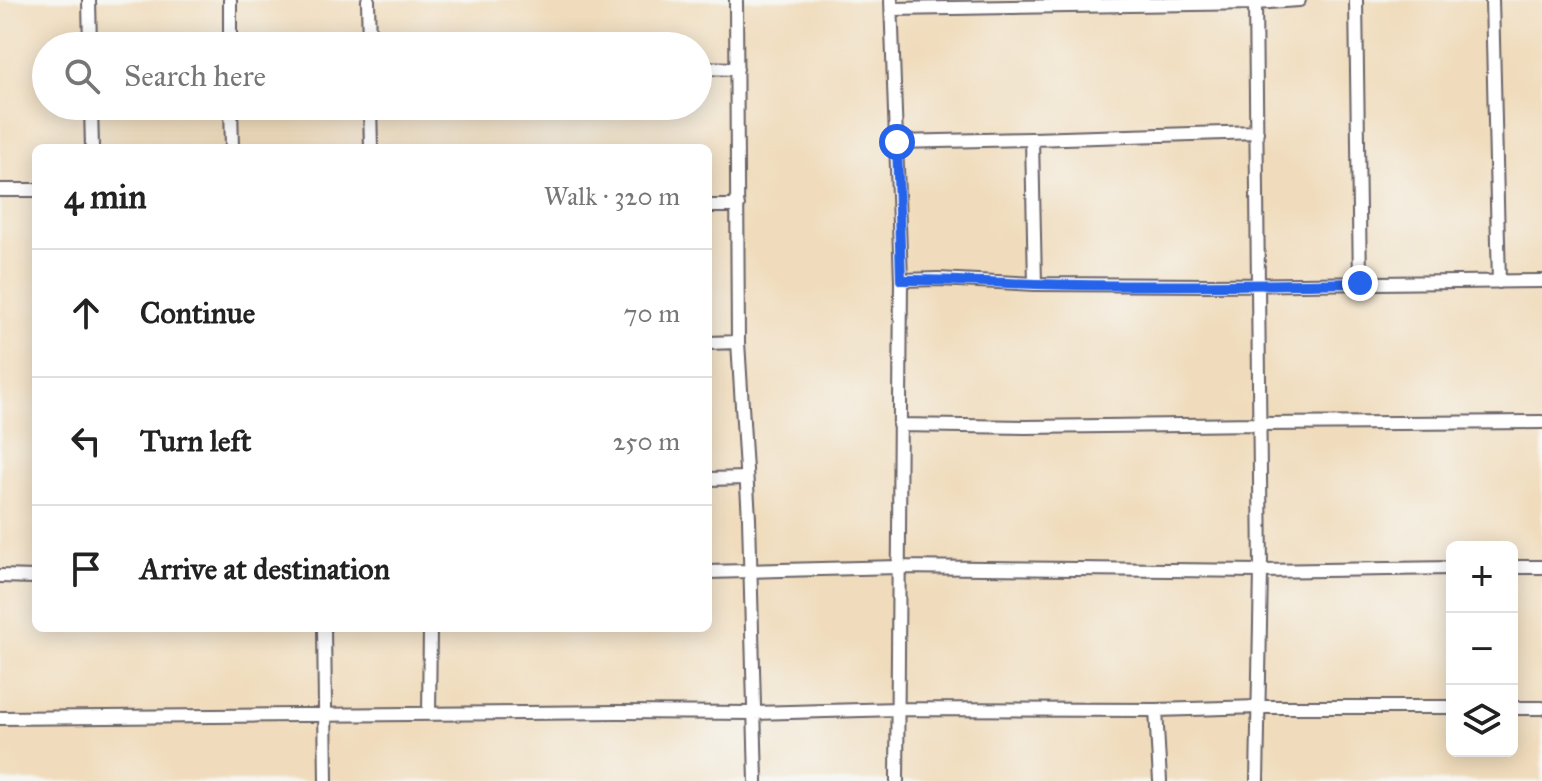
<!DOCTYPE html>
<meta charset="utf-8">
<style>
:root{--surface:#fff;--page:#f2f2f2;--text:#222;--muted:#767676;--line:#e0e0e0}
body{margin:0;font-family:"IM FELL Great Primer",serif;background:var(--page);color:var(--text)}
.controls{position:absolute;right:24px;bottom:24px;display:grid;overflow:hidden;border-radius:12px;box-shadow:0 4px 20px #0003}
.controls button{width:72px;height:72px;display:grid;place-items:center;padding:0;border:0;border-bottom:2px solid var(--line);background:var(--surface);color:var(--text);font:40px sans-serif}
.stop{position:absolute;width:24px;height:24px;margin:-18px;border:6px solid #2563eb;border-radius:50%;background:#fff}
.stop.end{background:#2563eb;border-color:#fff;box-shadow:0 2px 8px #0008}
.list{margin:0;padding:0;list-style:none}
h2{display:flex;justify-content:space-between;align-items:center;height:104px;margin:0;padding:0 32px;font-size:34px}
h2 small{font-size:26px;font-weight:400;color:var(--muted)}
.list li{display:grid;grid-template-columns:52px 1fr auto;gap:24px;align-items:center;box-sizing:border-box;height:128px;padding:0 32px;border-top:2px solid var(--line)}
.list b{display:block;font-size:30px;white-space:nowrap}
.list em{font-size:26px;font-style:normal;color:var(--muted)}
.icon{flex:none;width:44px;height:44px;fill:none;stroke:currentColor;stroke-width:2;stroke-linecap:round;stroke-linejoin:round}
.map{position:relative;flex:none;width:1542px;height:781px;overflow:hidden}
.search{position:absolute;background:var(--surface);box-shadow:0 4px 20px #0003;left:32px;top:32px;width:680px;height:88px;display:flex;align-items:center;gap:20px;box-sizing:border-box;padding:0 28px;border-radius:44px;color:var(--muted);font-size:30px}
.panel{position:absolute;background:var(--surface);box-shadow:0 4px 20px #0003;left:32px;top:144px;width:680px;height:488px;border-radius:12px}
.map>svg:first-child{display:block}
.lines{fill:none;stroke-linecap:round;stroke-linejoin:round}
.street-casing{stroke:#6a6368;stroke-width:16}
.street{stroke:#fff;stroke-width:12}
.route{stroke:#2563eb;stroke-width:10}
</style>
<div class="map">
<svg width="1542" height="781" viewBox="0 0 1542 781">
<rect width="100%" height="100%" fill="#f6f6f2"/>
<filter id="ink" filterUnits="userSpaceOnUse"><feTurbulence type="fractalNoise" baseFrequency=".0125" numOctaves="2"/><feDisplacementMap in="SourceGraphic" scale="16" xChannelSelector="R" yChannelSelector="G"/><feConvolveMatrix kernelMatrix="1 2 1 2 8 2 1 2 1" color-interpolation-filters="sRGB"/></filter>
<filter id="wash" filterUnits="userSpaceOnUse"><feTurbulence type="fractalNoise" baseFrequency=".006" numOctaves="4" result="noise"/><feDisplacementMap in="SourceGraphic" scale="32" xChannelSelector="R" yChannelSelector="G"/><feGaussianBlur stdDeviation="1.8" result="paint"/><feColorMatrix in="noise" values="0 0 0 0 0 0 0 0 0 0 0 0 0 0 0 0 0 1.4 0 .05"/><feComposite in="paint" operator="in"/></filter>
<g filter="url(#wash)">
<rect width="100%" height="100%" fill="#f0dcbc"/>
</g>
<g filter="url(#ink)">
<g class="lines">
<defs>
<path id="street" d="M 89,0 L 90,46
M 230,0 L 230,46
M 368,0 L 369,46
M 736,0 L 738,342 L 749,518 L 756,781
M 891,0 L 901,280 L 897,781
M 1255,0 L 1261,571 L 1257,781
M 1356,0 L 1360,283
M 1492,0 L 1499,282
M 892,9 L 1255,3 L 1299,0
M 698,68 L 737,69
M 91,106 L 92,148
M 231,106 L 232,148
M 370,106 L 371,148
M 1032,139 L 1035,284
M 897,142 L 1032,139 L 1257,132
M 0,190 L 36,190
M 708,206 L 738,206
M 901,280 L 938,279 L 1035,284 L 1212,285 L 1542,281
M 708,343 L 738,342
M 899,425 L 1026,427 L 1259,424 L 1542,422
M 708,479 L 746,478
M 1512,567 L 1542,567
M 708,572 L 898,567 L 1261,571 L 1452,568
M 0,576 L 36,577
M 324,628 L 326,781
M 1512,708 L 1542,708
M 1156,710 L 1160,781
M 429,714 L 430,628
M 0,718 L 618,712 L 754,713 L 898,709 L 1156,710 L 1259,707 L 1452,707"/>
</defs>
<use href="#street" class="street-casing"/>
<use href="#street" class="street"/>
</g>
</g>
<g class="lines" filter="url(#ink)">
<path class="route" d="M 897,142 L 901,280 C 946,279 990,283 1036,284 C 1144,287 1252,285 1360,283"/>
</g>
</svg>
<div class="controls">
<button>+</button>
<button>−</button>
<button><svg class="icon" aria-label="layers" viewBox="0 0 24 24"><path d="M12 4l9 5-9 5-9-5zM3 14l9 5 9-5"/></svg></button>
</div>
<div class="stop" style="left:897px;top:142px"></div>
<div class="stop end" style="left:1360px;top:283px"></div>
<div class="search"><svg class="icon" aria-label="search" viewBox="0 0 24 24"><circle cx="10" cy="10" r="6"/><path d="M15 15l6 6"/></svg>Search here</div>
<section class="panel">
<h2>4 min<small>Walk · 320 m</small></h2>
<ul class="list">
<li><svg class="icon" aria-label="ahead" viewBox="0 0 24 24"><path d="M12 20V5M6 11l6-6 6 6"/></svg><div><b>Continue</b></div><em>70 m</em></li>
<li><svg class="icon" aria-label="left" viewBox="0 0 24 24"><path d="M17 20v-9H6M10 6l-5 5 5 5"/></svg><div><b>Turn left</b></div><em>250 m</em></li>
<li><svg class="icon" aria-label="arrive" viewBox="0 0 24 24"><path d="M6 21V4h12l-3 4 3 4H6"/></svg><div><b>Arrive at destination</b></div></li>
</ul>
</section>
</div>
